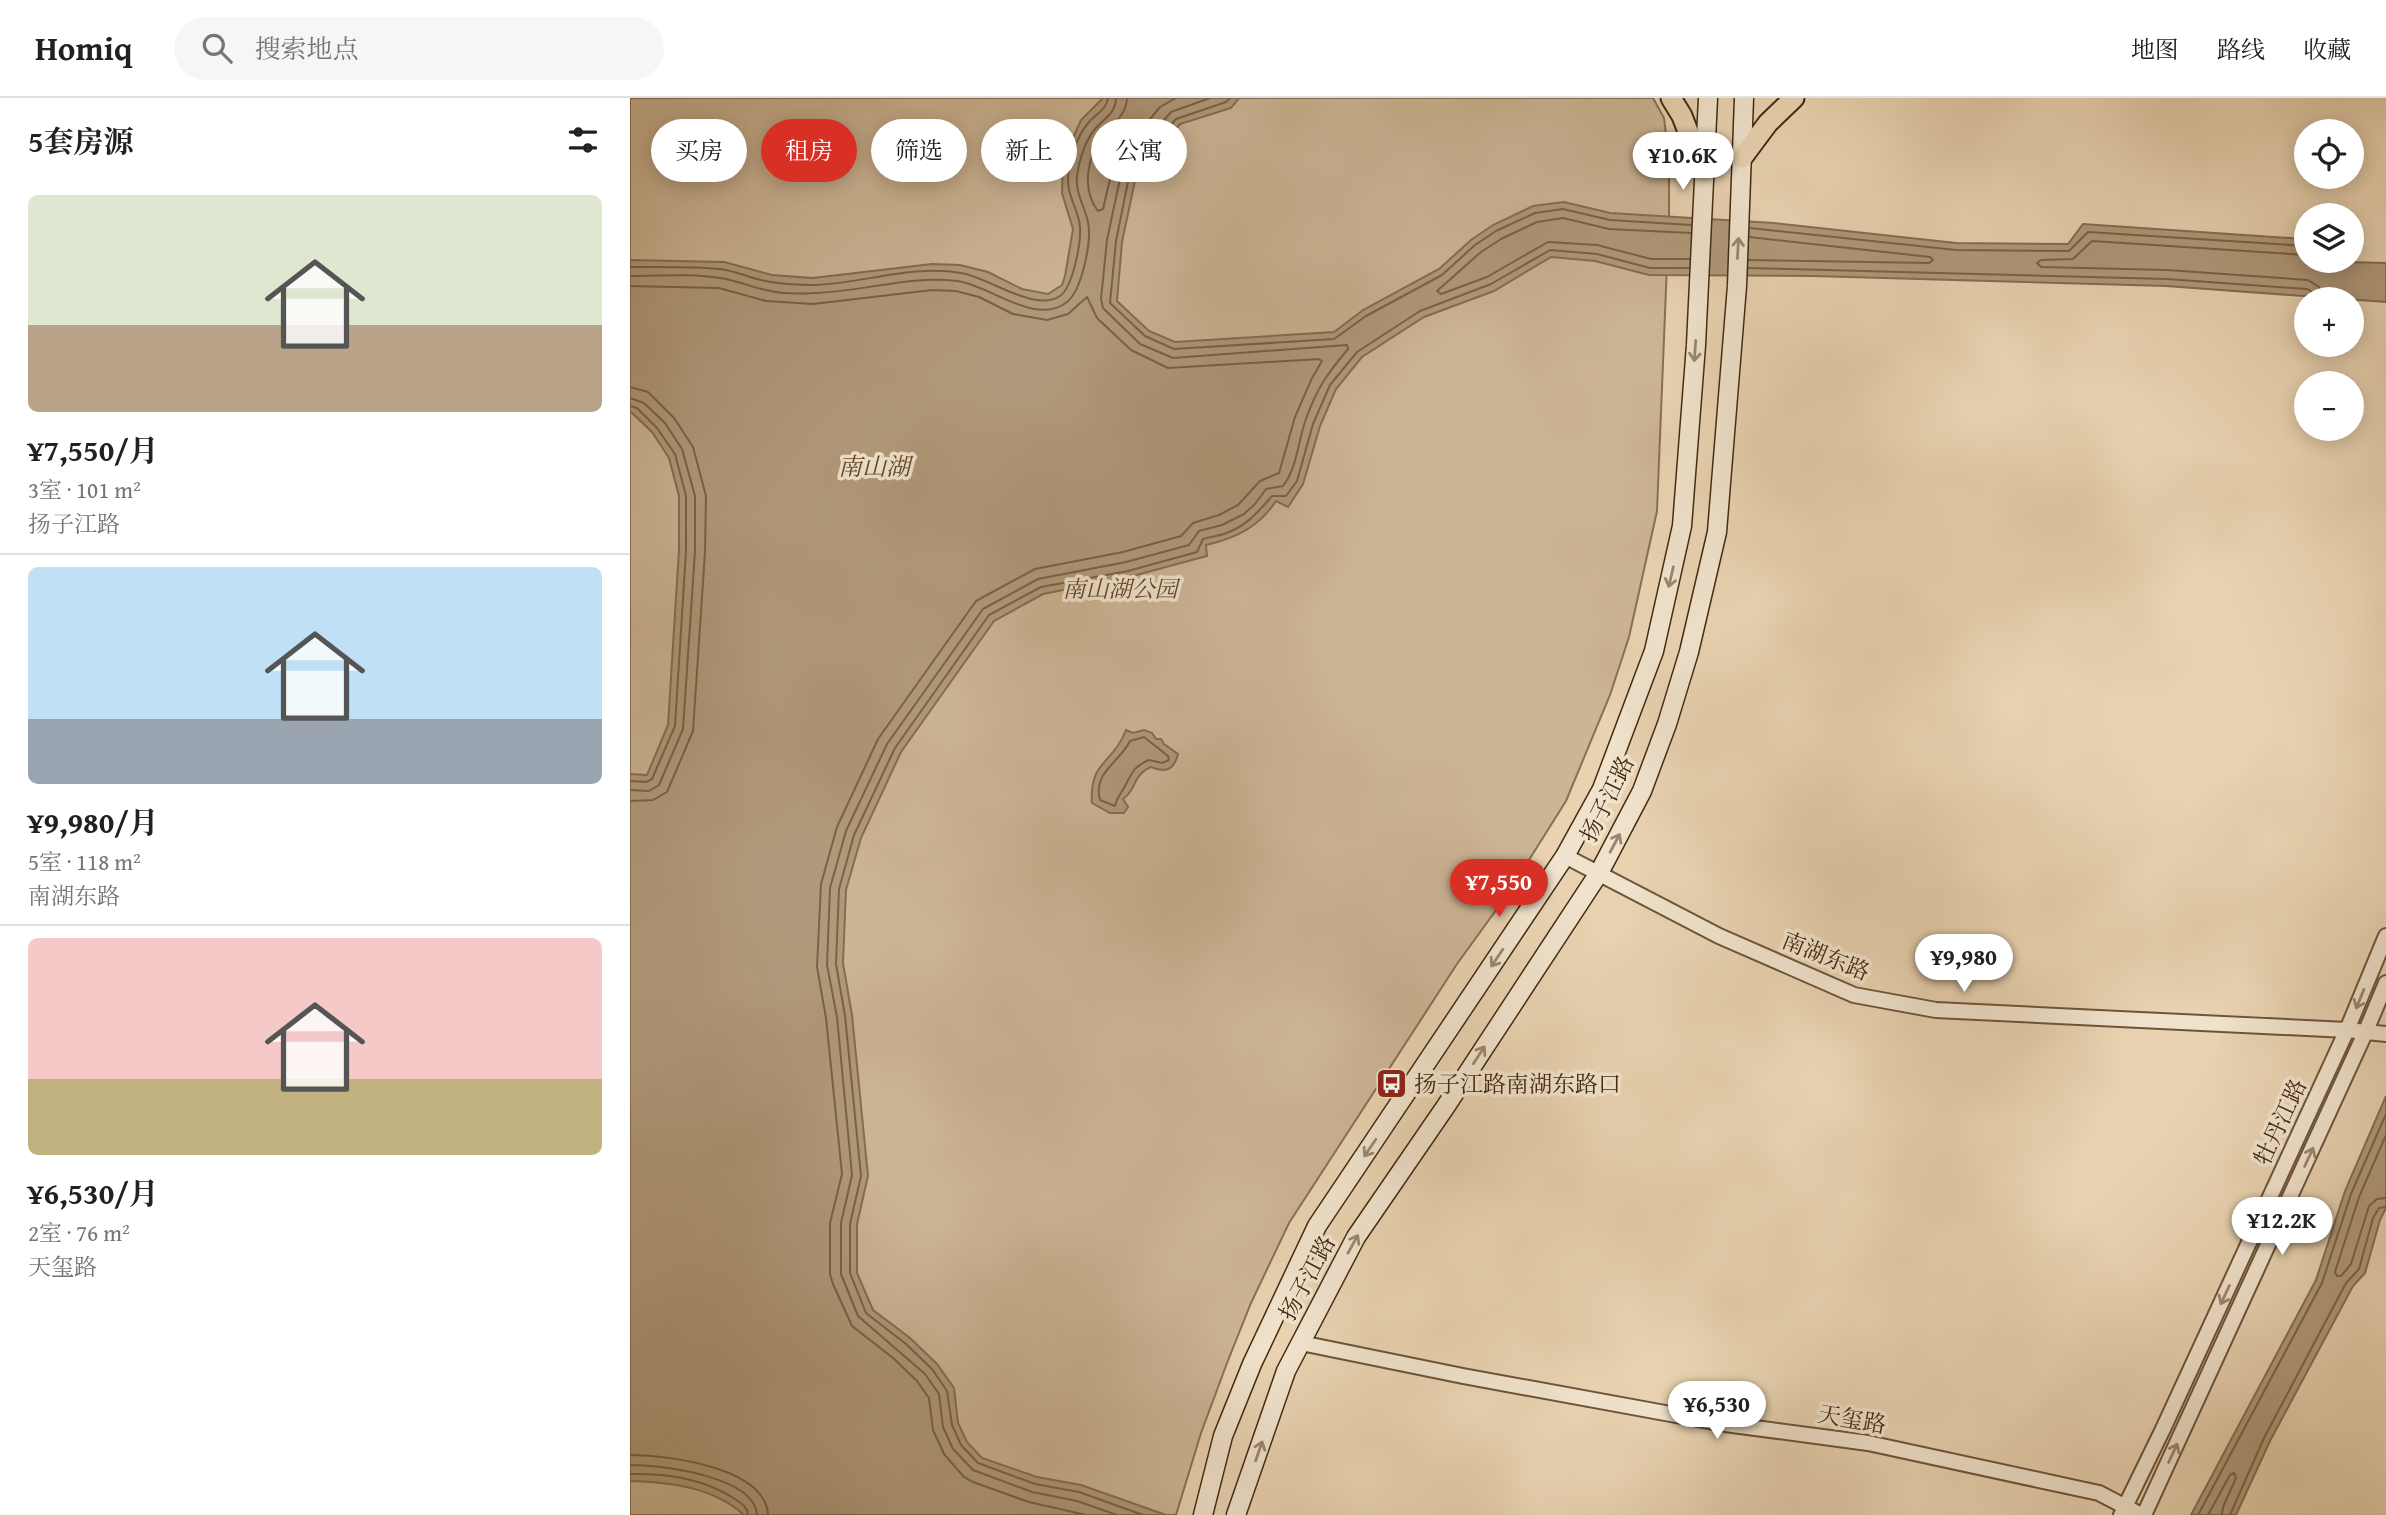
<!DOCTYPE html>
<html lang="zh">
<head>
<meta charset="utf-8">
<style>
  body { margin:0; font-family:"Gentium Book Plus","Noto Serif SC",serif; background:#f6f6f6; color:#202124; height:100vh; display:flex; flex-direction:column; font-size:26px; white-space:nowrap }
  * { box-sizing:border-box; margin:0 }
  p { font-size:23px; color:#757577 }
  .icon { flex:none; width:38px; height:38px; fill:none; stroke:currentColor; stroke-width:2; stroke-linecap:round; stroke-linejoin:round }
  .map { position:relative; flex:1; overflow:hidden }
  .sheet { display:flex; flex-direction:column; background:#fff; width:630px }
  .sheet>* { flex:none }
  .hud { position:absolute; left:21px; top:21px; width:665px; height:63px; display:flex; gap:14px }
  .fabs { position:absolute; left:1664px; top:21px; display:grid; gap:14px }
  .fabs a { display:grid; place-items:center; width:70px; height:70px; border-radius:50%; background:#fff; box-shadow:0 4px 18px #0003; font-size:35px }
  .price { position:absolute; translate:-50% -60px; padding:0 16px; border-radius:24px; background:#fff; color:#222; font-size:23px; line-height:46px; filter:drop-shadow(0 2px 4px #0008) }
  .price::after { content:''; position:absolute; left:50%; top:42px; width:21px; height:16px; margin-left:-10px; background:inherit; clip-path:polygon(0 0,100% 0,50% 100%) }
  .price.selected { background:#d93025; color:#fff }
  ul { padding:0; list-style:none }
  li { display:grid; align-content:center; gap:14px; height:371px; padding:0 28px }
  li+li { border-top:2px solid #e0e0e0 }
  li span { display:grid; place-items:center; height:217px; border-radius:10px; color:#555 }
  li>.icon { margin-inline-start:auto }
  span .icon { width:126px; height:126px; fill:#fffc; stroke-width:1 }
  li b { font-size:30px }
  h2 { display:flex; justify-content:space-between; align-items:center; height:84px; padding:0 28px; font-size:30px }
  .tag { padding:0 24px; border-radius:32px; background:#fff; box-shadow:0 4px 18px #0003; font-size:24px; line-height:63px }
  .tag.selected { background:#d93025; color:#fff }
  header { display:flex; align-items:center; gap:42px; box-sizing:border-box; height:98px; padding:0 35px; background:#fff; border-bottom:2px solid #e0e0e0 }
  header strong { font-size:33px }
  nav { display:flex; gap:38px; margin-inline-start:auto; font-size:24px }
  .search { width:490px; height:63px; background:#f6f6f6; display:flex; align-items:center; gap:18px; box-sizing:border-box; padding:0 24px; border-radius:38px; color:#757577; font-size:26px }
  main { display:flex; flex:1; min-height:0 }
  .map>svg:first-child { display:block }
  .green { fill:#ccb595; stroke:#887052; stroke-width:2 }
  .water { fill:#b0997a; stroke:#856d50; stroke-width:2 }
  .lines { fill:none; stroke-linecap:round; stroke-linejoin:round }
  .shore { stroke:#7a6245; stroke-width:2 }
  .tertiary-casing { stroke:#6d5438; stroke-width:18 }
  .secondary-casing { stroke:#442a10; stroke-width:21 }
  .primary-casing { stroke:#442a10; stroke-width:23 }
  .tertiary { stroke:#f0e2cc; stroke-width:14 }
  .secondary { stroke:#f0e2cc; stroke-width:18 }
  .primary { stroke:#e8d2b0; stroke-width:19 }
  .oneway { stroke:#9a866e }
  .labels { text-anchor:middle; stroke-width:7; stroke-linejoin:round; paint-order:stroke }
  .park-label { font-size:23px; font-style:italic; fill:#5f462b; stroke:#f0e2cc }
  .street-label { font-size:23px; fill:#442a10; stroke:#f0e2cc }
  .poi-label { font-size:23px; fill:#442a10; stroke:#f0e2cc; text-anchor:start }
  .water-label { font-size:24px; font-style:italic; fill:#5f462a; stroke:#f0e2cc }
</style>
</head>
<body>
<header>
<strong>Homiq</strong>
<div class="search"><svg class="icon" aria-label="search" viewBox="0 0 24 24"><circle cx="10" cy="10" r="6"/><path d="M15 15l6 6"/></svg>搜索地点</div>
<nav><a>地图</a><a>路线</a><a>收藏</a></nav>
</header>
<main>
<section class="sheet">
<h2>5套房源<svg class="icon" aria-label="filters" viewBox="0 0 24 24"><path d="M4 7h16M4 17h16"/><circle cx="9" cy="7" r="2"/><circle cx="15" cy="17" r="2"/></svg></h2>
<ul>
<li><span style="background:linear-gradient(#dfe7d0 60%,#b9a48a 0)"><svg class="icon" aria-label="home" viewBox="0 0 24 24"><path d="M3 11l9-7 9 7M6 9v11h12V9"/></svg></span><div><b>¥7,550/月</b><p>3室 · 101 m²</p><p>扬子江路</p></div></li>
<li><span style="background:linear-gradient(#bfe0f5 70%,#9aa5b1 0)"><svg class="icon" aria-label="home" viewBox="0 0 24 24"><path d="M3 11l9-7 9 7M6 9v11h12V9"/></svg></span><div><b>¥9,980/月</b><p>5室 · 118 m²</p><p>南湖东路</p></div></li>
<li><span style="background:linear-gradient(#f6c9c9 65%,#c2b280 0)"><svg class="icon" aria-label="home" viewBox="0 0 24 24"><path d="M3 11l9-7 9 7M6 9v11h12V9"/></svg></span><div><b>¥6,530/月</b><p>2室 · 76 m²</p><p>天玺路</p></div></li>
</ul>
</section>
<div class="map">
<svg width="1756" height="1417" viewBox="0 0 1756 1417">
  <rect width="100%" height="100%" fill="#e8d2b0"/>
  <filter id="stains"><feTurbulence type="fractalNoise" baseFrequency=".00286" numOctaves="4"/><feColorMatrix values="0 0 0 0 .2 0 0 0 0 .09 0 0 0 0 .02 0 0 0 .5 -.17"/></filter>
  <radialGradient id="worn" r=".72"><stop offset=".6" stop-color="#630" stop-opacity="0"/><stop offset="1" stop-color="#630" stop-opacity=".3"/></radialGradient>
  <path class="green" d="M0 0H1023L1034 20 1039 60V117L1027 413 999 539 980 597 936 703 877 797 827 866 659 1125 621 1205 597 1265 571 1335 546 1417H0Z"/>
  <g class="water">
    <path d="M473 0H609L601 10 550 26 506 78 492 144 487 203 519 233 545 244 704 234 733 212 809 171 841 142 863 127 903 108 934 104 980 115 1144 125 1326 145 1438 146 1453 126 1674 141 1676 143V163L1756 165V204L1536 188 1182 178 1019 177 965 163 921 159 864 193 794 219 732 259 706 291 690 328 673 386 658 409 646 403C629 429 606 440 576 447L577 458 499 479 413 496 364 523 271 654 231 740 216 792 213 865 222 917 238 1078 227 1126V1175L243 1212 280 1240 307 1266 324 1290 328 1325 337 1344 352 1360 407 1379 451 1387 536 1417H114C83 1389 40 1384 0 1383V676L17 677 38 627 49 452V398L39 360 22 334 0 313V162L94 164 142 177 183 180 302 166 330 167 358 174 392 191 418 196 432 187 435 178 443 131 432 95 433 62 451 22Z"/>
    <path d="M496 632 503 635 514 632 522 635 526 641H531L534 646 548 656C544 672 536 675 521 669 502 677 507 692 493 701L498 709 494 715H480L462 705C459 663 483 666 496 632Z"/>
    <path d="M1756 998V1110L1750 1122 1735 1175 1723 1188 1640 1343 1606 1417H1561L1686 1182 1715 1093Z"/>
  </g>
  <g class="lines">
    <g class="shore">
      <path d="M497 0C496 18 484 24 474 36 457 58 451 91 468 113L473 111 484 64 530 9 546 0"/>
      <path d="M600 0 596 4 546 21 500 74 486 143 480 205 515 238 544 251 704 241 736 218 812 177 845 147 866 133 905 115 933 111 980 122 1061 127"/>
      <path d="M1120 130 1326 152 1439 153 1458 134 1676 148"/>
      <path d="M1676 157 1462 143 1443 161 1411 162 1407 165 1411 169 1537 172 1678 182 1689 189 1693 201"/>
      <path d="M1060 161H1021L967 147 918 144 857 179 811 196 807 193 851 154 871 141 907 124 933 120 979 131 1061 135"/>
      <path d="M1118 162 1299 165 1303 162 1300 159 1119 139"/>
      <path d="M0 169C30 169 60 168 90 171 107 173 124 182 141 184 154 186 170 187 183 187 232 186 282 166 331 175 358 179 405 215 430 198 443 189 451 145 450 129 449 113 438 100 438 83 438 64 446 39 459 24 466 16 477 11 478 0"/>
      <path d="M1118 170 1537 181 1677 191 1682 194 1684 201"/>
      <path d="M0 178C30 178 61 175 90 180 106 182 121 189 136 192 151 196 169 196 184 195 232 194 279 177 327 183 360 187 406 229 437 204 452 192 462 143 458 124 455 109 445 95 447 78 449 62 455 42 466 30 475 20 486 14 486 0"/>
      <path d="M0 188 89 190 136 203 183 206 302 192 326 193 349 199 383 216 417 222 438 216 457 199 467 220 501 252 538 270 689 261 692 263 682 280 665 319 649 375 630 383 608 407 589 417 563 425 551 438 493 454 405 471 346 503 248 641 207 729 191 786 187 869 196 920 212 1076 200 1125V1176L203 1186 222 1228 263 1260 287 1283 299 1300 303 1332 314 1356 334 1379 343 1384 399 1404 456 1417"/>
      <path d="M0 289 18 294 44 320 63 349 76 398 75 454 63 633 37 694 23 702 0 703"/>
      <path d="M0 300 14 305 35 325 52 351 65 398V453L53 631 29 687 19 693 0 692"/>
      <path d="M0 308 7 310 27 330 45 356 56 398V453L45 628 22 681 16 684 0 683"/>
      <path d="M514 639 538 658 539 662 532 665 519 662C504 668 502 675 495 688 491 697 488 696 485 708L470 702C462 675 490 664 500 643Z"/>
      <path d="M1756 1037 1729 1099 1705 1174 1707 1178H1711L1721 1166 1739 1108 1747 1101 1756 1100"/>
      <path d="M0 1357C36 1357 136 1369 138 1417"/>
      <path d="M0 1367C30 1367 125 1378 127 1417"/>
      <path d="M0 1376C36 1375 75 1381 105 1401 112 1406 117 1408 118 1417"/>
      <path d="M487 1417 447 1403 402 1394 343 1372 323 1351 313 1329 309 1296 295 1276 228 1218 211 1176V1125L222 1077 207 919 197 867 200 790 216 733 257 646 353 511 408 481 496 464 559 447 569 433 592 427 614 416 625 406 636 391 653 388C667 370 668 343 676 321 687 290 697 276 718 251L717 247 543 260 510 246 473 210 471 201 477 142 492 71 541 14 580 0"/>
      <path d="M513 1417 449 1394 405 1386 348 1365 331 1347 322 1327 317 1293 302 1271 276 1246 236 1215 220 1175V1126L231 1078 215 918 206 866 209 791 224 737 265 650 359 517 411 489 498 473 567 454 573 441C580 439 587 438 594 436 617 428 627 415 642 398H656L667 383 683 326 700 287 727 254 790 213 861 186 920 152 967 156 1020 170H1059"/>
      <path d="M1568 1417 1692 1185 1721 1096 1756 1016"/>
      <path d="M1578 1417 1600 1377 1604 1375 1606 1380 1593 1409 1592 1417"/>
      <path d="M1600 1417 1634 1340 1716 1185 1729 1171 1743 1120 1749 1110 1756 1109"/>
    </g>
    <defs>
      <g id="tertiary">
        <path d="M935 758 1089 838 1224 897 1306 912 1717 932 1756 936"/>
        <path d="M671 1245 833 1278 1095 1326 1238 1345 1469 1395 1511 1417"/>
        <path d="M1491 1417 1533 1331 1717 932 1756 838"/>
        <path d="M1514 1417 1736 933 1756 885"/>
      </g>
      <g id="secondary">
        <path d="M573 1417 593 1338 622 1266 687 1128 935 758 972 691 1024 553 1052 428 1066 247 1078 0"/>
        <path d="M606 1417 656 1273 726 1139 816 1008 969 775 1012 693 1037 626 1059 554 1087 434 1107 188 1114 0"/>
      </g>
      <g id="primary">
        <path d="M1041 0 1052 18 1074 75"/>
        <path d="M1112 60 1138 25 1164 0"/>
      </g>
    </defs>
    <use href="#tertiary" class="tertiary-casing"/>
    <use href="#secondary" class="secondary-casing"/>
    <use href="#primary" class="primary-casing"/>
    <use href="#tertiary" class="tertiary"/>
    <use href="#secondary" class="secondary"/>
    <use href="#primary" class="primary"/>
  </g>
  <defs><path id="oneway-shaft" d="M-6 0H5M1.5-3L5.5 0L1.5 3" fill="none" stroke-width="1.6" stroke-linecap="round" stroke-linejoin="round" transform="scale(1.75)"/></defs>
  <g class="oneway">
    <use href="#oneway-shaft" transform="translate(1108 150) rotate(-87)"/>
    <use href="#oneway-shaft" transform="translate(1065 253) rotate(94)"/>
    <use href="#oneway-shaft" transform="translate(1041 479) rotate(103)"/>
    <use href="#oneway-shaft" transform="translate(985 745) rotate(-62)"/>
    <use href="#oneway-shaft" transform="translate(867 860) rotate(124)"/>
    <use href="#oneway-shaft" transform="translate(1730 901) rotate(112)"/>
    <use href="#oneway-shaft" transform="translate(849 957) rotate(-57)"/>
    <use href="#oneway-shaft" transform="translate(740 1050) rotate(124)"/>
    <use href="#oneway-shaft" transform="translate(1679 1059) rotate(-65)"/>
    <use href="#oneway-shaft" transform="translate(723 1146) rotate(-61)"/>
    <use href="#oneway-shaft" transform="translate(1595 1197) rotate(115)"/>
    <use href="#oneway-shaft" transform="translate(629 1353) rotate(-71)"/>
    <use href="#oneway-shaft" transform="translate(1543 1355) rotate(-65)"/>
  </g>
  <defs>
    <symbol id="bus-square" viewBox="-11 -11 22 22"><rect x="-9" y="-9" width="18" height="18" rx="4" fill="#8f2418" stroke="#f0e2cc"/><path d="M-5-6H5V4H4V6H2V4H-2V6H-4V4H-5ZM-3.5-4V0h7V-4ZM-3.5 1.2v1.5H-2V1.2ZM2 1.2v1.5H3.5V1.2Z" fill="#fff"/></symbol>
  </defs>
  <g fill-rule="evenodd">
    <use href="#bus-square" x="744" y="968" width="35" height="35"/>
  </g>
  <g class="labels">
    <g class="park-label">
      <text x="490" y="499">南山湖公园</text>
    </g>
    <g class="street-label">
      <text transform="translate(977 701) rotate(-64)" y="8">扬子江路</text>
      <text transform="translate(1196 858) rotate(22)" y="8">南湖东路</text>
      <text transform="translate(1650 1024) rotate(-65)" y="8">牡丹江路</text>
      <text transform="translate(677 1180) rotate(-62)" y="8">扬子江路</text>
      <text transform="translate(1222 1321) rotate(10)" y="8">天玺路</text>
    </g>
    <g class="poi-label">
      <text x="784" y="994">扬子江路南湖东路口</text>
    </g>
    <g class="water-label">
      <text x="244" y="377">南山湖</text>
    </g>
  </g>
  <rect width="100%" height="100%" filter="url(#stains)"/>
  <rect width="100%" height="100%" fill="url(#worn)"/>
</svg>
<div class="fabs">
<a><svg class="icon" aria-label="locate" viewBox="0 0 24 24"><circle cx="12" cy="12" r="6"/><path d="M12 2v4M12 18v4M2 12h4M18 12h4"/></svg></a>
<a><svg class="icon" aria-label="layers" viewBox="0 0 24 24"><path d="M12 4l9 5-9 5-9-5zM3 14l9 5 9-5"/></svg></a>
<a>+</a>
<a>−</a>
</div>
<b class="price" style="left:1053px;top:94px">¥10.6K</b>
<b class="price selected" style="left:869px;top:821px">¥7,550</b>
<b class="price" style="left:1334px;top:896px">¥9,980</b>
<b class="price" style="left:1652px;top:1159px">¥12.2K</b>
<b class="price" style="left:1087px;top:1343px">¥6,530</b>
<div class="hud">
<a class="tag">买房</a>
<a class="tag selected">租房</a>
<a class="tag">筛选</a>
<a class="tag">新上</a>
<a class="tag">公寓</a>
</div>
</div>
</main>
</body>
</html>
